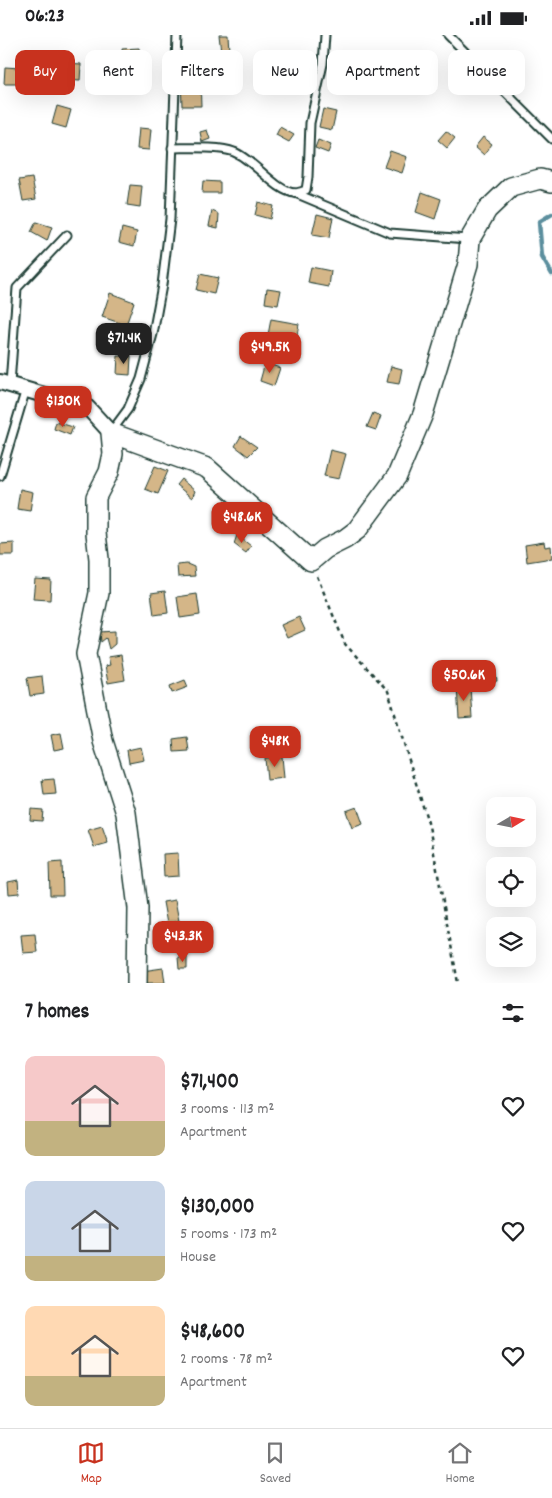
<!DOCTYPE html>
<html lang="en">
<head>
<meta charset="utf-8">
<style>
  body { margin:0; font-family:Dekko,sans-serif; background:#f2f2f2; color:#202124; height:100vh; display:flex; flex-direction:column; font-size:19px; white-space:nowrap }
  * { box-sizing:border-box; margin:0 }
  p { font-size:16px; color:#757577 }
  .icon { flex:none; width:28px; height:28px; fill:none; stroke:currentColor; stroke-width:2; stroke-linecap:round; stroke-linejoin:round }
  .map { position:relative; height:948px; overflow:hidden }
  .details { display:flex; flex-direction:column; background:#fff; flex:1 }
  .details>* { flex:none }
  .guide { position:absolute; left:15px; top:15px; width:522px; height:45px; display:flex; gap:10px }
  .needle { width:32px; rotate:80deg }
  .buttons { position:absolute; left:486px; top:762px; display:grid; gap:10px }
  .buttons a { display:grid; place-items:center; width:50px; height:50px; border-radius:10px; background:#fff; box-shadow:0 5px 20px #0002; font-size:25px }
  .price { position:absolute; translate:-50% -42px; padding:0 11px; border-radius:10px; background:#c8321e; color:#fff; font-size:16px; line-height:32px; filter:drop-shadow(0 1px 2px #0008) }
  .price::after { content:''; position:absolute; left:50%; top:30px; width:15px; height:11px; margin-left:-8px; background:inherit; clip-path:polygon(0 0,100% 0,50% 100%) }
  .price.active { background:#222; color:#fff }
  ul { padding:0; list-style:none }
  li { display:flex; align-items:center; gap:15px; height:125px; padding:0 25px }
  li span { display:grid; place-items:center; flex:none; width:140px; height:100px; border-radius:10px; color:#555 }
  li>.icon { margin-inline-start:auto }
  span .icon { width:60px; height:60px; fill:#fffc; stroke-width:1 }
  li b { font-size:21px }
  h2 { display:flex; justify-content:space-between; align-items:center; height:60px; padding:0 25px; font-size:21px }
  .pill { padding:0 18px; border-radius:10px; background:#fff; box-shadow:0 5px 20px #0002; font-size:18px; line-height:45px }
  .pill.active { background:#c8321e; color:#fff }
  .status { display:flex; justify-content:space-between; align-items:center; height:35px; padding:0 25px; background:#fff; direction:ltr }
  .status svg { height:14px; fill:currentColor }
  .dock { display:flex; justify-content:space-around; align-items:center; height:70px; border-top:1px solid #e0e0e0; background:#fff; font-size:14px; color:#757577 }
  .dock a { display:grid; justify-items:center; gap:2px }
  .dock .active { color:#c8321e }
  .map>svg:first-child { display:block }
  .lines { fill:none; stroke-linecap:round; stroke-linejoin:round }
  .stream { stroke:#5b8f9e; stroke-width:4.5 }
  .building { fill:#d4b688; stroke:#1f3d34 }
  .lane-casing { stroke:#1f3d34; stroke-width:11 }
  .street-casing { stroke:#1f3d34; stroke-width:18 }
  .secondary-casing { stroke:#1f3d34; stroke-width:22 }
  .path { stroke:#1f3d34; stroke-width:2.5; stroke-dasharray:4 4; stroke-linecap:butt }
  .lane { stroke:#fff; stroke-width:7 }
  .street { stroke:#fff; stroke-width:14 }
  .secondary { stroke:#fff; stroke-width:19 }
</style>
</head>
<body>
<div class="status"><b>06:23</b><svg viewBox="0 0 49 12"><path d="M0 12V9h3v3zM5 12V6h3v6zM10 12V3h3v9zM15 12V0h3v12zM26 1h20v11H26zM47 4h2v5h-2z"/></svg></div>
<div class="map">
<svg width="552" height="948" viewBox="0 0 552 948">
  <rect width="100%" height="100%" fill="#fff"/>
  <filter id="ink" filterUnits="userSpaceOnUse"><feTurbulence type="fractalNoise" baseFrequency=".02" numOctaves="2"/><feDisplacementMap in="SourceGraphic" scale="10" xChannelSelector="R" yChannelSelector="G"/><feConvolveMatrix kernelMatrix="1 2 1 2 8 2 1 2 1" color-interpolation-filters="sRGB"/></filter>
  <g filter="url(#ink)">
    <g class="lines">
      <path class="stream" d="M552 179 539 187 542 222 552 239"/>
    </g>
    <g class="building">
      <path d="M219 0H228L229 16 221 17Z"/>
      <path d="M139 13 141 34 124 35 122 14Z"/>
      <path d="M290 22 302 27 297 39 285 34Z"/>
      <path d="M67 28 81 29 80 46 66 45Z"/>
      <path d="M5 32 20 33 19 49H4Z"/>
      <path d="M181 43H200L201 71H182Z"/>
      <path d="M57 71 71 75 66 93 52 89Z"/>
      <path d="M323 74 336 77 332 95 319 92Z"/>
      <path d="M280 92 294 100 289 107 276 100Z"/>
      <path d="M139 93 151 94 149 115 137 114Z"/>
      <path d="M207 95 210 104 202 107 200 97Z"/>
      <path d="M446 96 455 103 447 113 438 105Z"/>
      <path d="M483 102 492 109 484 120 475 112Z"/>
      <path d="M318 105 331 110 328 118 315 113Z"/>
      <path d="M390 116 407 122 402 138 384 132Z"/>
      <path d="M32 143 36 164 23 166 19 145Z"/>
      <path d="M203 146 220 147V158H202Z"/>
      <path d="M130 150 142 151 140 172 127 170Z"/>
      <path d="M422 157 441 164 435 184 416 177Z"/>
      <path d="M258 167 273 171 270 184 255 180Z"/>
      <path d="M212 176 219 179 218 193 209 191Z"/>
      <path d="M317 179 333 183 329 203 312 200Z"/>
      <path d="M36 187 52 192 47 206 31 197Z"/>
      <path d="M122 193 137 197 134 211 119 207Z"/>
      <path d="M311 232 331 236 329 252 308 248Z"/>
      <path d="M200 239 218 243 214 259 196 255Z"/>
      <path d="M267 253 281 255 278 270 265 268Z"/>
      <path d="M110 258 134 267 126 290 102 282Z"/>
      <path d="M271 284 299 289 296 306 268 300Z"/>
      <path d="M282 308 296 313 292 323 278 318Z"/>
      <path d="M118 321H131L130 340 117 339Z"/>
      <path d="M265 328 280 333 274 351 260 346Z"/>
      <path d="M391 331 402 334 399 349 387 347Z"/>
      <path d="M373 378 381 381 376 395 367 392Z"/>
      <path d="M56 387 73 392 70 400 54 394Z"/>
      <path d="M241 401 257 412 248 421 235 411Z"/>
      <path d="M330 415 346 419 339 444 324 441Z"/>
      <path d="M155 431 168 436 158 459 145 454Z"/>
      <path d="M181 444 195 456 192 463 176 450Z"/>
      <path d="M20 454 33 457 30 476 17 474Z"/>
      <path d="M237 500 251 511 246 518 234 509Z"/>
      <path d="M544 507 545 512 551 511 552 523 527 527 525 510Z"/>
      <path d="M14 508V520H0V509Z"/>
      <path d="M187 529 194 532 195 541 178 542 177 530Z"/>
      <path d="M35 544 51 545 50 565 33 564Z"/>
      <path d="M165 556 168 578 154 580 151 558Z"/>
      <path d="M197 559 200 580 180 583 177 562Z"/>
      <path d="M299 582 305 595 287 603 281 590Z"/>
      <path d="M115 596V609L109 614 106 603 101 607 100 597Z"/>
      <path d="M121 620 125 645 108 648 105 631 110 630 108 622Z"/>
      <path d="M494 629 497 646 480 649 477 633Z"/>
      <path d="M42 641 44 659 30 661 27 643Z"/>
      <path d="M185 645 188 652 172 658 170 651Z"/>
      <path d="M457 651H470L472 683 459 684Z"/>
      <path d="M61 698 64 713 54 715 51 700Z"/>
      <path d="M187 702 189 716 174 717 173 704Z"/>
      <path d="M141 712 144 725 129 728 127 715Z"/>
      <path d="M282 721 284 743 267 745 265 723Z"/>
      <path d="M54 744 56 759 44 760 42 745Z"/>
      <path d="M357 772 363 789 352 793 346 776Z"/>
      <path d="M31 774 43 775 42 786 30 785Z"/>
      <path d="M102 791 108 808 94 812 88 795Z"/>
      <path d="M178 818 179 841 164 842 163 819Z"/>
      <path d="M62 827 63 860H50L49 828Z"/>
      <path d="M18 845 19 858 9 859 8 847Z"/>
      <path d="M175 865 179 886 167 889 163 867Z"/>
      <path d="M35 899 37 917 23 918 21 900Z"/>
      <path d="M178 922H187V934H179Z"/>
      <path d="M163 933 165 948H144L142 936Z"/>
    </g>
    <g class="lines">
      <defs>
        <g id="lane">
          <path d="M448 0 552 104"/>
          <path d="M172 113C188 113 220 111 234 117 253 124 276 157 295 158 298 158 303 156 306 155L308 142 310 88 323 29 325 0"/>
          <path d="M295 158 390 198 468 204"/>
          <path d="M10 349 17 253 67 200"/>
          <path d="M111 397 128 374 141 344 153 299 162 250 170 184 177 0"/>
          <path d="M0 441 26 354"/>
        </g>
        <path id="street" d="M0 347 88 373 111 398"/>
        <path id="secondary" d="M137 948 138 873 126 778 103 706 86 619 99 558V524L96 498V462L109 437 113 419 111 398 207 433 311 526 325 514 345 504 357 495 397 441 423 379 468 229 470 204 487 175 511 152 540 144 552 147"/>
      </defs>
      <use href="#lane" class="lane-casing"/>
      <use href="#street" class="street-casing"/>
      <use href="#secondary" class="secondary-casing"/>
      <path class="path" d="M317 541 345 609 388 656 429 791 458 948"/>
      <use href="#lane" class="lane"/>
      <use href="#street" class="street"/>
      <use href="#secondary" class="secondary"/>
    </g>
  </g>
</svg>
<div class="buttons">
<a><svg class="needle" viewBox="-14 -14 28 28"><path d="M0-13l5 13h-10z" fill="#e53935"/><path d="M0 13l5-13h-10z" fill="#757577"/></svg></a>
<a><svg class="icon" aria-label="locate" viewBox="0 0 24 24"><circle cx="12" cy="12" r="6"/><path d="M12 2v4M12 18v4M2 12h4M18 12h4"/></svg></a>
<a><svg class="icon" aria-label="layers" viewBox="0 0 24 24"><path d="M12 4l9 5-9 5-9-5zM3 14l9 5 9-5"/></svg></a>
</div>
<b class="price active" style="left:124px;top:330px">$71.4K</b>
<b class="price" style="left:270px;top:339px">$49.5K</b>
<b class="price" style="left:63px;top:393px">$130K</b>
<b class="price" style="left:242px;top:509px">$48.6K</b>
<b class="price" style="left:464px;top:667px">$50.6K</b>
<b class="price" style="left:275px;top:733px">$48K</b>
<b class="price" style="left:183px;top:928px">$43.3K</b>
<div class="guide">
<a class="pill active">Buy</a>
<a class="pill">Rent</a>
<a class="pill">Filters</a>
<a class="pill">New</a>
<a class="pill">Apartment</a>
<a class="pill">House</a>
</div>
</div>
<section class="details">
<h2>7 homes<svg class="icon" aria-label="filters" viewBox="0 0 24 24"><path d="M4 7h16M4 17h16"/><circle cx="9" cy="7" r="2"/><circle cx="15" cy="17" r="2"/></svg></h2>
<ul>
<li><span style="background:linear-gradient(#f6c9c9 65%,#c2b280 0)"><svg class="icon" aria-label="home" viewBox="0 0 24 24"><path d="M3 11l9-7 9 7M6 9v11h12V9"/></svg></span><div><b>$71,400</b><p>3 rooms · 113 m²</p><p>Apartment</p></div><svg class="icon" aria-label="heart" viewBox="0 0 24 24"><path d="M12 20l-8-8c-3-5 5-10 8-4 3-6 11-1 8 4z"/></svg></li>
<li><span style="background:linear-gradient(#c9d6e8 75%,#c2b280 0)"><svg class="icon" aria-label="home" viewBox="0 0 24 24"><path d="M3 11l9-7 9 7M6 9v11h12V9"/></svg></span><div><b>$130,000</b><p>5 rooms · 173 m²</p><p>House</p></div><svg class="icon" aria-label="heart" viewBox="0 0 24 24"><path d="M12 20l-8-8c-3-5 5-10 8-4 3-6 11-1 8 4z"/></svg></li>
<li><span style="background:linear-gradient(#ffd9b3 70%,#c2b280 0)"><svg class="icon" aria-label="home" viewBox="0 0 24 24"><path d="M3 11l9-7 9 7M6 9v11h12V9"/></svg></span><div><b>$48,600</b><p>2 rooms · 78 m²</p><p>Apartment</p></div><svg class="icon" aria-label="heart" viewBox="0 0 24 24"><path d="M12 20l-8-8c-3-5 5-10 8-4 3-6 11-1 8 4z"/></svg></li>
</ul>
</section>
<nav class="dock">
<a class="active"><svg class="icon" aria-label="map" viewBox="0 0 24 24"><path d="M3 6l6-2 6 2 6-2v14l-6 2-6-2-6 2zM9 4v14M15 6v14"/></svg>Map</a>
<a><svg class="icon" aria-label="saved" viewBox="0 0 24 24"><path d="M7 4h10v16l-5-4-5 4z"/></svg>Saved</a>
<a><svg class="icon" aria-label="home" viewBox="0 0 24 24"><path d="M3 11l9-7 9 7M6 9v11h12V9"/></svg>Home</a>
</nav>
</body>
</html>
